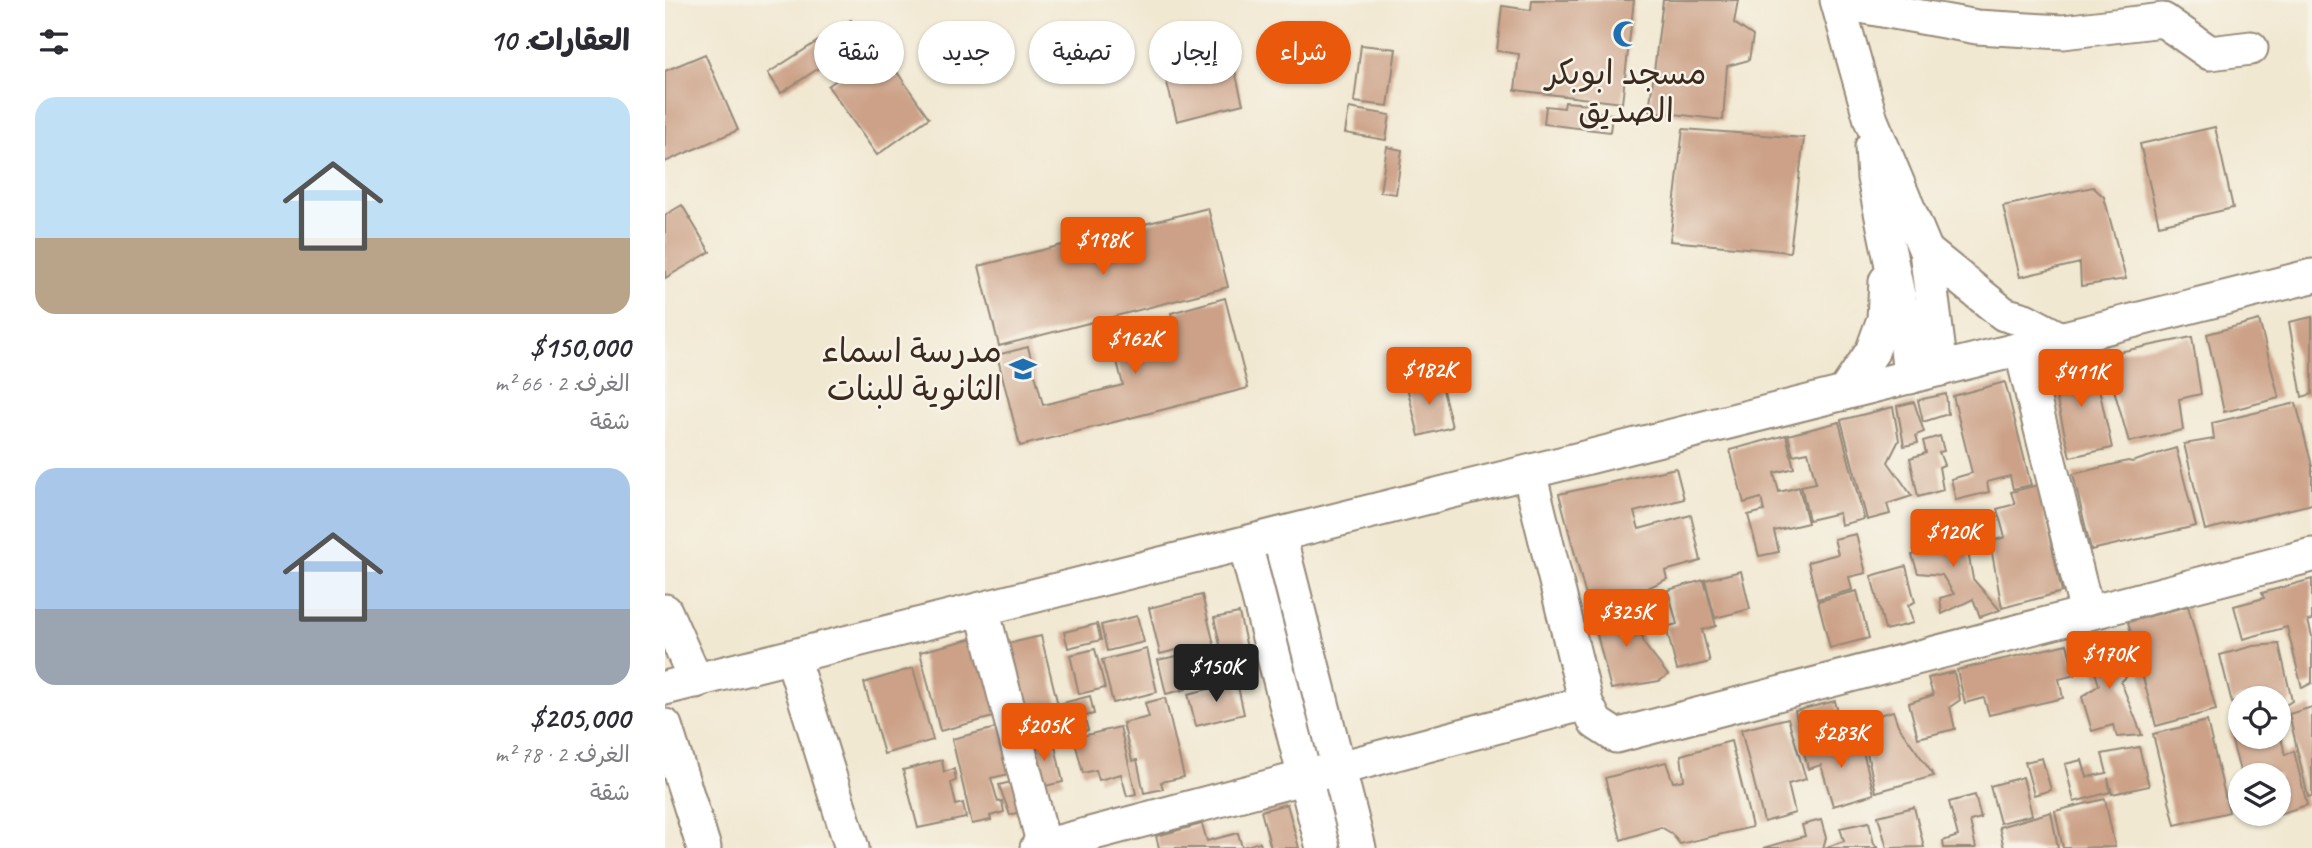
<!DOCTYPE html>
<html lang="ar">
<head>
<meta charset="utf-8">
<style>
  body { margin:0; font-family:Caveat,"Playpen Sans Arabic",sans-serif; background:#f2f2f3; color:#2b2b33; direction:rtl; height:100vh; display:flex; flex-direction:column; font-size:26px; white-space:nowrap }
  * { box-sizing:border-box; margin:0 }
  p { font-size:23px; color:#7c7c81 }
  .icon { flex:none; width:38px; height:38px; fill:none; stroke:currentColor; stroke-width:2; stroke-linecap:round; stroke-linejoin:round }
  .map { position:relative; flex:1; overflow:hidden; direction:ltr }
  .drawer { display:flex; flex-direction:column; background:#fff; width:665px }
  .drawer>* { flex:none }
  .guide { position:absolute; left:21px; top:21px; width:665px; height:63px; direction:rtl; display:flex; gap:14px }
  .fabs { position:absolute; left:1563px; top:686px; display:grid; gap:14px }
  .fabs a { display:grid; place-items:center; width:63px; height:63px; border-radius:50%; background:#fff; box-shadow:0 2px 5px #0004; font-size:35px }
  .price { position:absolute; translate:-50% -60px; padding:0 16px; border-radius:7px; background:#ea580c; color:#fff; font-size:23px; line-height:46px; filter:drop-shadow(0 2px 4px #0008) }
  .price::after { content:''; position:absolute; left:50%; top:42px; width:21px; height:16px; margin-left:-10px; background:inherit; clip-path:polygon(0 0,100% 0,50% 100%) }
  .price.active { background:#222; color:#fff }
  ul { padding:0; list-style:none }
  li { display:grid; align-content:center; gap:14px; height:371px; padding:0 35px }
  li span { display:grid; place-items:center; height:217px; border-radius:21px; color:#555 }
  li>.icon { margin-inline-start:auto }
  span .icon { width:126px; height:126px; fill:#fffc; stroke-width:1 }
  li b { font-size:30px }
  h2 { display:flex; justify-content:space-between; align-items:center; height:84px; padding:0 35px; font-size:30px }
  .tag { padding:0 24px; border-radius:32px; background:#fff; box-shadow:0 2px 5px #0004; font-size:24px; line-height:63px }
  .tag.active { background:#ea580c; color:#fff }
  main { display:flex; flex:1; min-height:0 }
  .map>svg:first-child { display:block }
  .building { fill:#cca187 }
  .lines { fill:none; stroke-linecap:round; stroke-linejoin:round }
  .minor-casing { stroke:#968978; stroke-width:37 }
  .minor { stroke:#fff; stroke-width:33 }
  .labels { text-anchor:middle; stroke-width:5; stroke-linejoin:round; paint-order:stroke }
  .poi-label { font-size:33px; fill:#3b2a1e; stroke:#f7f3e8 }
</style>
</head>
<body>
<main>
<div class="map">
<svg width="1647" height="848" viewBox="0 0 1647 848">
  <rect width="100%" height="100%" fill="#f7f3e8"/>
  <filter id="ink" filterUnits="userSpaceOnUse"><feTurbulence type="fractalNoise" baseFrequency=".0143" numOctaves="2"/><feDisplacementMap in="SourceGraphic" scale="14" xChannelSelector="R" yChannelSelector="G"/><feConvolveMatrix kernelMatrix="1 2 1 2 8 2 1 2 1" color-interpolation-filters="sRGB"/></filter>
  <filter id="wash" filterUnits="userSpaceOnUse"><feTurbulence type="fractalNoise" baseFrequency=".00686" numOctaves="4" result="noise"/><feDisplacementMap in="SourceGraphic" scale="28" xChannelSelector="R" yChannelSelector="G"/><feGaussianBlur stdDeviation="1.57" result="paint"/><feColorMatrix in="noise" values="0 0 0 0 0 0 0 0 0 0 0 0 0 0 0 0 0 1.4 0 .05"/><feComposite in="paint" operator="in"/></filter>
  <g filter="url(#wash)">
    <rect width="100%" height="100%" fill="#f1e8d1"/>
    <g id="blocks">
      <g class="building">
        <path d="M867 0H969L957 103 850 90 854 54 832 51 837 6 866 10Z"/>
        <path d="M998 0H1073L1069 23 1088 36 1084 60 1062 66 1058 120 984 111Z"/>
        <path d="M186 20 198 39 116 93 103 73Z"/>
        <path d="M696 45 731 49 723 106 689 102Z"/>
        <path d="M564 47 578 104 512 121 497 64Z"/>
        <path d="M216 49 264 118 212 155 163 86Z"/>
        <path d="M40 54 73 130 0 162V71Z"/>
        <path d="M900 102 923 104 922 111 947 114 945 132 879 124 881 106 899 108Z"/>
        <path d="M684 108 725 115 721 140 680 133Z"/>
        <path d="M1550 127 1568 208 1494 225 1475 144Z"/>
        <path d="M1018 129 1139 138 1125 252 1005 241Z"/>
        <path d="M722 147 737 150 731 194 715 192Z"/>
        <path d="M1428 187 1439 197 1461 279 1416 286 1415 263 1355 277 1338 206Z"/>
        <path d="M17 205 45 252 0 278V215Z"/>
        <path d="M543 208 563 287 334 346 314 266Z"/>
        <path d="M560 298 583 388 355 446 332 355 363 347 378 405 458 385 447 341 510 325 506 313Z"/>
        <path d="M1647 317V394L1637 397 1624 322Z"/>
        <path d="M1594 320 1614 398 1559 412 1542 334Z"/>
        <path d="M1527 337 1536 394 1514 399 1518 430 1464 442 1439 355Z"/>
        <path d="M1428 361 1447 448 1405 457 1385 370Z"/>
        <path d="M775 378 787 427 754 436 742 387Z"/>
        <path d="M1340 382 1366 485 1348 489 1345 476 1322 482 1324 492 1291 500 1286 479 1307 473 1288 396Z"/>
        <path d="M1281 394 1283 414 1258 422 1253 400Z"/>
        <path d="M1249 402 1259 432 1251 435 1253 443 1239 446 1232 406Z"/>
        <path d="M1631 403 1647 466V504L1540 530 1519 444 1549 439 1547 423Z"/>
        <path d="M1228 407 1234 440 1223 462 1247 496 1222 504 1225 514 1202 520 1176 420Z"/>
        <path d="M1174 422 1199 519 1176 525 1174 513 1144 520 1136 486 1151 483 1143 452 1128 455 1123 435Z"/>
        <path d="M1121 435 1129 468 1109 473 1114 492 1134 487 1143 523 1109 531 1114 552 1094 556 1083 515 1099 511 1096 498 1079 503 1065 450Z"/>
        <path d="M1275 436 1279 451 1274 452 1279 465 1274 467 1278 490 1253 497 1245 458 1261 453 1258 441Z"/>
        <path d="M1511 448 1531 526 1426 550 1408 474 1463 461 1467 462Z"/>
        <path d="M1011 468 1019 499 969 512 974 529 1026 515 1036 561 1000 571 1002 579 968 595 923 604 894 494Z"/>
        <path d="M1373 485 1397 592 1337 608 1325 542 1340 537 1332 509 1350 504 1346 492Z"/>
        <path d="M1298 520 1293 543 1303 552 1308 579 1335 610 1315 617 1308 599 1277 614 1275 598 1289 594 1277 575 1253 573 1247 555 1264 549 1259 533Z"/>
        <path d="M1191 534 1201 573 1184 577 1187 590 1152 599 1143 562 1173 554 1169 539Z"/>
        <path d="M1241 566 1250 602 1243 605 1248 623 1220 630 1206 576Z"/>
        <path d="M1076 571 1085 609 1050 618 1040 580Z"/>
        <path d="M1647 579V620L1643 621 1647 636V683L1637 688 1622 627 1578 639 1569 606 1599 598 1597 593Z"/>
        <path d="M1039 580 1051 626 1037 630 1045 662 1012 670 1001 627 1012 624 1003 590Z"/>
        <path d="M1192 591 1204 638 1165 648 1153 601Z"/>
        <path d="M537 595 554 665 521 673 515 649 495 654 484 608Z"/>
        <path d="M969 604 979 644 1003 675 994 681 946 689 927 615Z"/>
        <path d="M1523 606 1551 710 1491 726 1463 622Z"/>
        <path d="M574 613 586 665 561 671 549 618Z"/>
        <path d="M472 616 479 642 442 651 436 625Z"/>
        <path d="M432 624 436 640 403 648 399 632Z"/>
        <path d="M1442 632 1449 657 1465 673 1456 682 1477 735 1452 737 1448 725 1427 731 1417 697 1434 685 1420 639Z"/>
        <path d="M376 636 396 717 358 726 338 645Z"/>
        <path d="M313 637 332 716 275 731 255 652Z"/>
        <path d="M1402 644 1410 675 1394 679 1398 698 1324 715 1319 698 1300 703 1292 670Z"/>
        <path d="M1614 644 1627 701 1614 709V698H1594L1593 695 1575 698 1567 703 1555 655 1588 646Z"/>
        <path d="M430 649 440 688 414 694 405 655Z"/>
        <path d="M482 649 492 692 448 703 437 660Z"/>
        <path d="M512 656 521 689 501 694 493 660Z"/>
        <path d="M248 668 268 740 219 754 199 683Z"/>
        <path d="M1289 672 1295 700 1285 707 1290 729 1253 738 1244 703 1268 695 1263 678Z"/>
        <path d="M572 682 579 714 531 726 523 694Z"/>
        <path d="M425 696 429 714 402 720 398 703Z"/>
        <path d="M500 698 519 777 496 782 498 789 479 793 472 760 467 761 458 723 484 717 480 703Z"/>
        <path d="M1170 701 1178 733 1138 744 1130 711Z"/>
        <path d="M1647 707V796L1643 797 1624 714Z"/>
        <path d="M1228 711 1233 725 1269 776 1211 792 1202 753 1211 748 1207 732 1211 731 1207 717Z"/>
        <path d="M1123 718 1141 779 1123 784 1130 813 1099 822 1076 730Z"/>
        <path d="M420 719 423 730 408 734 405 722Z"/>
        <path d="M1542 721 1564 812 1510 825 1488 734Z"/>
        <path d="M339 726 349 773 326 778 333 802 337 801 339 812 325 816 326 820 307 824 287 739Z"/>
        <path d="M455 727 471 794 462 796 456 774 434 780 431 770 418 773 409 738Z"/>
        <path d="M1575 727V737H1616L1620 755 1629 751 1642 805 1614 814V775H1576L1564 730Z"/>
        <path d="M1180 736 1184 752 1197 748 1209 794 1168 806 1156 765 1143 769 1138 748 1173 739Z"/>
        <path d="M388 737 398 782 371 788 360 744Z"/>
        <path d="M1066 741 1087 827 1015 844 1006 833 996 827 956 840 940 778 1001 762 1008 782 1019 780 1016 755Z"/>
        <path d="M1474 747 1484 786 1447 794 1443 778 1445 792 1409 802 1400 764 1417 760 1422 777 1442 773 1437 754Z"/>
        <path d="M1377 758 1386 790 1369 795 1360 762Z"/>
        <path d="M277 760 279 772 289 769 291 780 286 783 291 805 298 803 301 818 253 828 238 770Z"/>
        <path d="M1358 777 1367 815 1335 823 1325 786Z"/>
        <path d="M358 779 360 810 345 815 334 785Z"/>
        <path d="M1310 795 1316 818 1305 821 1311 848H1279L1278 841 1293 836 1284 802Z"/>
        <path d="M1440 799 1450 847 1398 848 1390 811Z"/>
        <path d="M622 804 634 848H606L596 811Z"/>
        <path d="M1249 807 1259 847 1222 848 1213 816Z"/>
        <path d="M1386 812 1393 848H1339L1334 827Z"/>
        <path d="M1156 820 1161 838 1158 848H1098L1140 836 1137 825Z"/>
        <path d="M1204 822 1209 844 1213 848H1159L1179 841 1175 828Z"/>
        <path d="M537 824 542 841 573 833 577 847 595 842 597 848H494L491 836Z"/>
      </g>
    </g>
  </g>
  <g filter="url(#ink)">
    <use href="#blocks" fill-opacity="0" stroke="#968978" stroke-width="2"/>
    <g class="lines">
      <defs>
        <g id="minor">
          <path d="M1172 0 1206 120 1261 251 1276 369"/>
          <path d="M1173 2 1312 27 1398 32 1498 20 1545 53 1586 48"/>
          <path d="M1207 147 1209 178 1240 329 1245 377"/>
          <path d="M1261 251 1339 314 1360 320 1396 339"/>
          <path d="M1356 349 1422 613"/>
          <path d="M1179 393 1207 352 1219 319 1221 281"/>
          <path d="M864 472 921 703 931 723 951 736 1647 555"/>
          <path d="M614 535 694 848"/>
          <path d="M580 544 658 848"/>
          <path d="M317 609 379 846"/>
          <path d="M0 611 31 681"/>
          <path d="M127 657 187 848"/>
          <path d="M0 688 1647 276"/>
          <path d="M0 726 39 848"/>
          <path d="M372 848 921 703"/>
        </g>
      </defs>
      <use href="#minor" class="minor-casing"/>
      <use href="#minor" class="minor"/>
    </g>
  </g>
  <defs>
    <symbol id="mosque-bare" viewBox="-9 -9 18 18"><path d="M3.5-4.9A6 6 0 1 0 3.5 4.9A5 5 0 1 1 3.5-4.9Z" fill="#1f6fb2" stroke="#f7f3e8" stroke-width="2.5" paint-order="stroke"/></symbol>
    <symbol id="school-bare" viewBox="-9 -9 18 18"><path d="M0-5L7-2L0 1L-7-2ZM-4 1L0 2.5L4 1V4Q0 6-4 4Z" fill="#1f6fb2" stroke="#f7f3e8" stroke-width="2.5" paint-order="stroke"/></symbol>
  </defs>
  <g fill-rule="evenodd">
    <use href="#mosque-bare" x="942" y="15" width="38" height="38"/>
    <use href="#school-bare" x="339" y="350" width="38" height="38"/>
  </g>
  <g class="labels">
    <g class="poi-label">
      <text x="961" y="84">مسجد ابوبكر<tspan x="961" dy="38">الصديق</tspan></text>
      <text x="337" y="362" text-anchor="end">مدرسة اسماء<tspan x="337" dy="38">الثانوية للبنات</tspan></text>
    </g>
  </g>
</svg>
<div class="fabs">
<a><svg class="icon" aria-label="locate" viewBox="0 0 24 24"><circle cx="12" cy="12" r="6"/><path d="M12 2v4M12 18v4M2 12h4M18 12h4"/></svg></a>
<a><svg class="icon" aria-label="layers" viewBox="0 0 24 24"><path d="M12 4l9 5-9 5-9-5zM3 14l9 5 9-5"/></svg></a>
</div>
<b class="price" style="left:438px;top:277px">$198K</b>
<b class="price" style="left:470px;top:376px">$162K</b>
<b class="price" style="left:764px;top:407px">$182K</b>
<b class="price" style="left:1416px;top:409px">$411K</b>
<b class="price" style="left:1288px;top:569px">$120K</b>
<b class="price" style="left:961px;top:649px">$325K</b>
<b class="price" style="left:1444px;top:691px">$170K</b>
<b class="price active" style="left:551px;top:704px">$150K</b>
<b class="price" style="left:379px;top:763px">$205K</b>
<b class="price" style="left:1176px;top:770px">$283K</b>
<div class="guide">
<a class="tag active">شراء</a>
<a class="tag">إيجار</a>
<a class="tag">تصفية</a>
<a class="tag">جديد</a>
<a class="tag">شقة</a>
</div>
</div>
<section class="drawer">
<h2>العقارات: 10<svg class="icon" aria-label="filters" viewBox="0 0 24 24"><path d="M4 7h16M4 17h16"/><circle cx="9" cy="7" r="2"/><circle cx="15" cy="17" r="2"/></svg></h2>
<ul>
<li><span style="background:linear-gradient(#bfe0f5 65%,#b9a48a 0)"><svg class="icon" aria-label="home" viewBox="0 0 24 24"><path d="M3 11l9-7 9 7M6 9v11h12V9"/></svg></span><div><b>$150,000</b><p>الغرف: 2 · 66 m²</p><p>شقة</p></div></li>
<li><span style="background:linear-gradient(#a9c7e8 65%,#9aa5b1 0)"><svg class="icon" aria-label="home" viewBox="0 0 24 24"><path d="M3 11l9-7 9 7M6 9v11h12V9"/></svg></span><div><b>$205,000</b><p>الغرف: 2 · 78 m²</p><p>شقة</p></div></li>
</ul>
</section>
</main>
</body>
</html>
